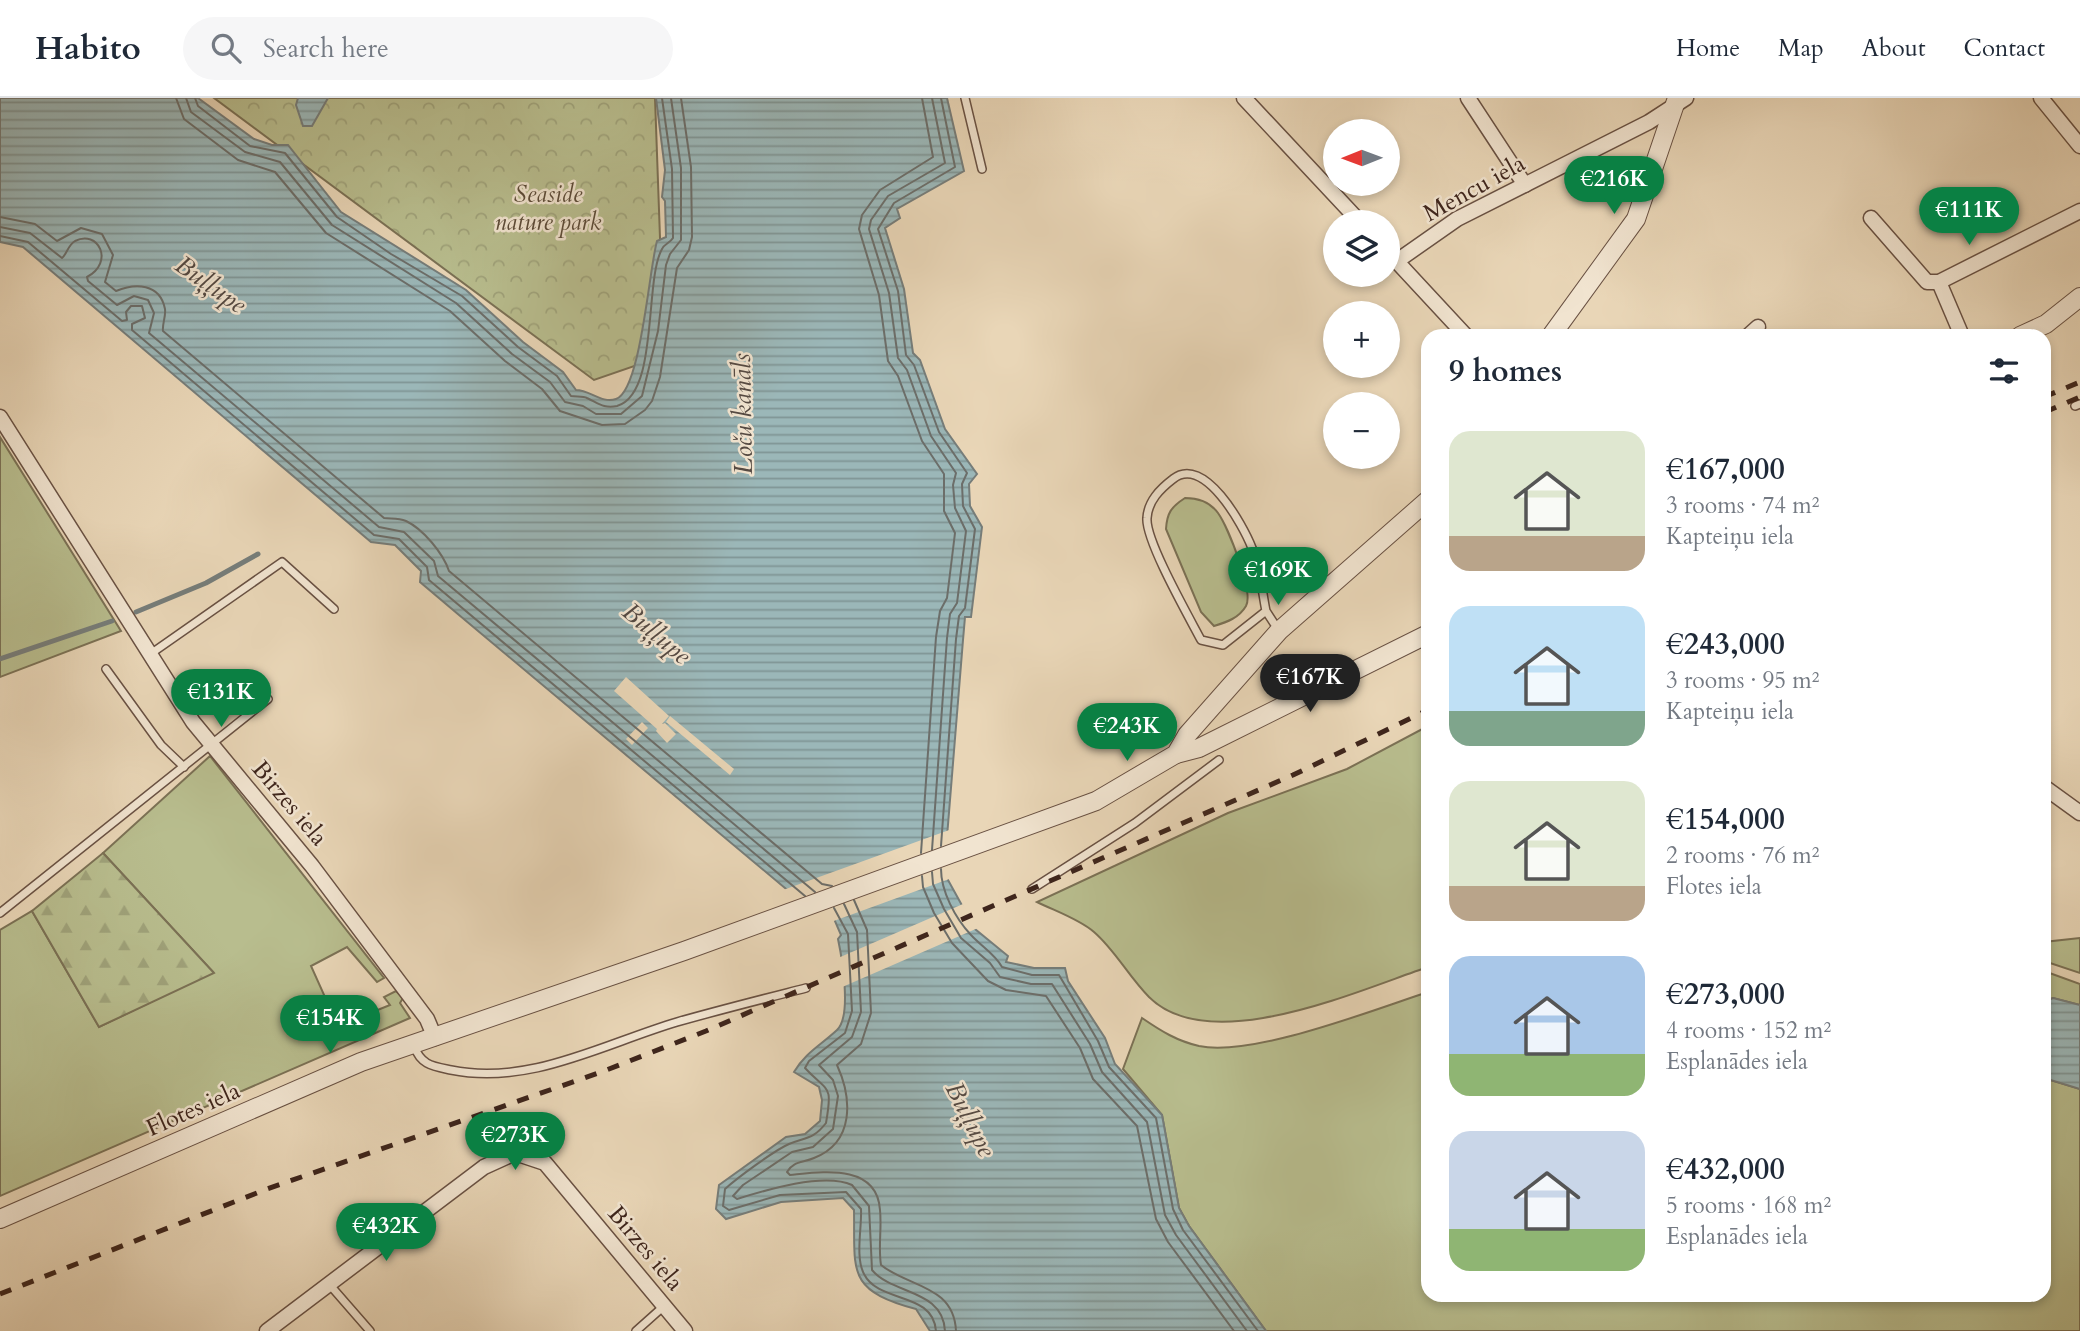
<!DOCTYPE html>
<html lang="en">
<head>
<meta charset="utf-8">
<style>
  body { margin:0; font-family:Cardo,serif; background:#f6f6f7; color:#1f2937; height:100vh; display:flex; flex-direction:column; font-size:26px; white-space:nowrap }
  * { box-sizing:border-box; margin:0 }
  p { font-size:23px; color:#747a83 }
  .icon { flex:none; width:38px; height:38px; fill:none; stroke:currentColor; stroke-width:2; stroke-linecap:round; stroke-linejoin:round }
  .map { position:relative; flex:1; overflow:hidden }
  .details { position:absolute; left:1421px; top:231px; width:630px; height:973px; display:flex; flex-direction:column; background:#fff; border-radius:21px; box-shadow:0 4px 10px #0003 }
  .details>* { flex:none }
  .needle { width:46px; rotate:269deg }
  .tools { position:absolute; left:1323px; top:21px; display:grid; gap:14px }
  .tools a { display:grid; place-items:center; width:77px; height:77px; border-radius:50%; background:#fff; box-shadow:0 4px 10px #0003; font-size:35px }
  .price { position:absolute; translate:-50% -60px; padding:0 16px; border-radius:24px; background:#0b8043; color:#fff; font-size:23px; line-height:46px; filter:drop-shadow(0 2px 4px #0008) }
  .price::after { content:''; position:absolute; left:50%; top:42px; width:21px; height:16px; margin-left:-10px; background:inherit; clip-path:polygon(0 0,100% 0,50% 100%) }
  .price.selected { background:#222; color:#fff }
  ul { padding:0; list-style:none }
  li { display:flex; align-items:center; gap:21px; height:175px; padding:0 28px }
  li span { display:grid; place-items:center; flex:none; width:196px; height:140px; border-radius:21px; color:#555 }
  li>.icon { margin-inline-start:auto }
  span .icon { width:84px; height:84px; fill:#fffc; stroke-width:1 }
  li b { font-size:30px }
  h2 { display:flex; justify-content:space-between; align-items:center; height:84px; padding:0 28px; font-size:30px }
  header { display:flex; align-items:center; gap:42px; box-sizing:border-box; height:98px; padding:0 35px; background:#fff; border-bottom:2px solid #e0e1e3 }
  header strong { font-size:33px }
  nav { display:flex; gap:38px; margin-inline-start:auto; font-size:24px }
  .search { width:490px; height:63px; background:#f6f6f7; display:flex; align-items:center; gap:18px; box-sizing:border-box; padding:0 24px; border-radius:38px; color:#747a83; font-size:26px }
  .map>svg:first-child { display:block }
  .grass { fill:#b8bd8e; stroke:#7b7155; stroke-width:2 }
  .forest { fill:url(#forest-firs); stroke:#7b7155; stroke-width:2 }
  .park { fill:url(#park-crowns); stroke:#7b7155; stroke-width:2 }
  .water { fill:url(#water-rules); stroke:#767d7a; stroke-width:2 }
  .pier { fill:#e9d6b7 }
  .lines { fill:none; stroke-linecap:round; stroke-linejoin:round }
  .shore { stroke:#6c6e6a; stroke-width:2 }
  .stream { stroke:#767d7a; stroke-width:5 }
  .service-casing { stroke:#695143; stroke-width:10 }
  .minor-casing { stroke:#695143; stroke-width:17 }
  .tertiary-casing { stroke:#695143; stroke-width:20 }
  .service { stroke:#f1e4d0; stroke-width:7 }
  .minor { stroke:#f1e4d0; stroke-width:14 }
  .tertiary { stroke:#f1e4d0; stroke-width:18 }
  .rail { stroke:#3e251c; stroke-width:5; stroke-dasharray:12 12; stroke-linecap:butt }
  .labels { text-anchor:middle; stroke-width:5; stroke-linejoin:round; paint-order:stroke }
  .street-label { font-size:24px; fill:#3e251c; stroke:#f1e4d0 }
  .park-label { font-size:24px; font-style:italic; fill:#5c4b38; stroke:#f1e4d0 }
  .water-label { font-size:26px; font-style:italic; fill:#554a43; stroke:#f1e4d0 }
</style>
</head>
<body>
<header>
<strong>Habito</strong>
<div class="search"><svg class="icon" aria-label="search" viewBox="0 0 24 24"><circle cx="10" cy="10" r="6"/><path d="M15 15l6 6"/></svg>Search here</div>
<nav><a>Home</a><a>Map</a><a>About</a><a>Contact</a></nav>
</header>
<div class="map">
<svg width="2080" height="1233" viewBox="0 0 2080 1233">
  <defs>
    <pattern id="forest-firs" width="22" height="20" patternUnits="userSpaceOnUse" patternTransform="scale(1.75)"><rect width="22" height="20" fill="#b8bd8e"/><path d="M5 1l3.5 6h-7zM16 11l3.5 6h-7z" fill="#9fa27a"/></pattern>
    <pattern id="park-crowns" width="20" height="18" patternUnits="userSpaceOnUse" patternTransform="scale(1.75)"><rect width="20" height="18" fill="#b8bd8e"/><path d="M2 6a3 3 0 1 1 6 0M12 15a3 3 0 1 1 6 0" fill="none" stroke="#9fa27a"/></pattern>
    <pattern id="water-rules" width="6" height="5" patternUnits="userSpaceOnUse" patternTransform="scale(1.75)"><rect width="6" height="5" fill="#9bb7b8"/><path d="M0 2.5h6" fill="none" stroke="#809595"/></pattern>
  </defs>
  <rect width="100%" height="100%" fill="#e9d6b7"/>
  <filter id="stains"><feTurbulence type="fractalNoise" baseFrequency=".00286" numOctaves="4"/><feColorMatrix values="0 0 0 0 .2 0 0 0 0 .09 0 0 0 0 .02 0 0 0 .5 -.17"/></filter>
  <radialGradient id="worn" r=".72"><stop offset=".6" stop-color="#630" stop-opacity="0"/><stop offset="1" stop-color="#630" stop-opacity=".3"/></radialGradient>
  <g class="grass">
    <path d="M0 339 121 533 0 579Z"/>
    <path d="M1185 400C1198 400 1210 404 1218 415 1228 429 1254 494 1246 508 1239 520 1227 524 1214 528L1201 514 1166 431C1167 415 1171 409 1185 400Z"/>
    <path d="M1428 628V869C1359 892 1210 960 1149 899 1129 879 1115 852 1094 834 1079 821 1055 813 1037 804L1228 715 1347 671Z"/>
    <path d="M210 658 384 880 377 884 347 849 311 868 338 928 390 907 384 899 396 893 403 900 400 905 410 920 0 1098V832L32 813 99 929 213 874 103 755Z"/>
    <path d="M2080 840V875L2044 863V844Z"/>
    <path d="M2044 873 2080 886V907L2053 900 2044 904Z"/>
    <path d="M1428 894V1197H2044V980L2080 991V1233H1266L1189 1128 1179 1110 1162 1017 1123 971 1142 920C1161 933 1177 943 1199 948 1253 959 1373 912 1428 894Z"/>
  </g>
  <path class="forest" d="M103 755 214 875 99 929 32 813Z"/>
  <path class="park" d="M214 0H655L663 224 649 263 594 282Z"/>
  <g class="water">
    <path d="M0 0H198L254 41 272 47H288L341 114 466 192 523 244 563 274 576 292C590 292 602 306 616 301 641 292 649 171 657 143L666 139 665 103 662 99 665 72 656 0H947L964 73 897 111 900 120 885 130 904 191 913 255 920 262 945 331 977 376 969 386 970 408 982 429 971 519H965L963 542 947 739 948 782 975 831 1008 858 1006 864 1034 870H1065L1068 883 1105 940 1115 966 1162 1017 1179 1110 1189 1128 1266 1233H930L916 1211C846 1192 855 1174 854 1112L843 1100 781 1104 726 1121 716 1111 719 1087 786 1039 805 1036 820 1023 822 1002 819 989 794 974C805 955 821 947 837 932 852 918 842 860 838 841L841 837 832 816H816L459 517 420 484 421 473 395 447 371 444 23 149 0 144Z"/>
    <path d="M298 0H328L312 28H303L296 7Z"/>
    <path d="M2053 900 2080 907V991L2044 980V904Z"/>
  </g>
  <g class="pier">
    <path d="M626 579 669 618 662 626 665 625 676 636 667 645 656 633 657 631 614 593Z"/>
    <path d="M670 618 734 671 730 677 666 624Z"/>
    <path d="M642 624 648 630 632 647 626 641Z"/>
    <path d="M952 731V780L831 824 825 817 814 819 783 792Z"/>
    <path d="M963 806 978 830 840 890 838 860Z"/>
  </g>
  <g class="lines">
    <g class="shore">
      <path d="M176 0 184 21 238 62 275 74 326 135 450 213 505 263 542 291 560 313 602 327 625 326 645 312 652 303 660 279 677 170 689 152 692 139 691 69 681 0"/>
      <path d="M186 0 191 14 245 54 280 64 332 127 456 205 512 256 550 284 565 304 583 308 596 316H621L642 298 658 233 666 167 670 156 681 142V70L671 0"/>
      <path d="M195 0 198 8 250 48 285 55 337 119 391 156 462 198 518 249 557 278 571 298C576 299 583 298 587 300 598 305 604 311 617 308 659 296 644 183 662 151 664 146 670 145 673 140L672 71 662 0"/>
      <path d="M0 119 35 126 57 143 81 130 102 136 113 157 105 184 116 193C135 185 160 185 165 211 166 219 162 226 163 233L384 420C391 421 398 420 406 423 423 431 443 455 449 473L822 786 832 788"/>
      <path d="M0 129 30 135 62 160C67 156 68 147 75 143 98 131 115 164 87 179L88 183 117 207 134 198 148 202 154 215 149 235 379 429 404 434 434 463 438 478 815 794"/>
      <path d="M0 138 28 144 122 223 127 222 126 214 131 208H142L145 220 132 226V232L374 437 399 441 427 469 429 482 805 798"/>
      <path d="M941 748 956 541 959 518 965 510 975 431 963 408 962 386 967 375 939 334 914 267 906 257 898 193 878 131 894 105 955 69 941 0"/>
      <path d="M932 752 947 540 950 516 957 505 966 433 955 410 953 387 956 375 931 338 907 272 898 260 889 195 869 131 871 122 888 98 945 65 932 0"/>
      <path d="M921 755 936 539 940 513 947 500 955 435 944 413V376L922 343 898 278 888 263 879 197 859 131 862 117 880 92 933 59 922 0"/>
      <path d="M941 771C941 793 955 820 971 837 982 849 995 856 1002 869L1032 877H1059L1098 943 1109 969 1156 1020 1173 1111 1183 1132 1258 1233"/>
      <path d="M932 774 933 786 944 811 961 840 990 865 1000 879 1031 886H1052L1090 946 1102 974 1147 1024 1165 1117 1176 1137 1247 1233"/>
      <path d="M922 778 923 789 934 815 952 845 988 883 1006 892 1046 898 1080 950 1093 981 1137 1028 1156 1121 1168 1144 1234 1233"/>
      <path d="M854 802 867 832 871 915 861 946 837 967C852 1000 855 1044 814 1060 803 1065 793 1063 787 1074L790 1077C822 1074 877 1065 880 1112 882 1130 878 1149 881 1167 908 1189 954 1187 956 1233"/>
      <path d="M844 806 857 834 861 914 852 939 819 967 833 982 838 998 833 1031 813 1049 792 1054 743 1087 733 1098 737 1101C766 1092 824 1074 852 1087L869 1108 872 1172C893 1197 943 1191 945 1233"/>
      <path d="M834 810 848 836 852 913 845 935 809 963 805 970C828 995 833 985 826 1025 813 1042 805 1039 789 1046 775 1052 737 1080 725 1091L723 1108 729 1112 780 1097 846 1094 861 1111C862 1130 855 1159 864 1176 879 1206 933 1193 936 1233"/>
    </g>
    <g class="stream">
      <path d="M136 514 206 485 258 456"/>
      <path d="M0 561 112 523"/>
    </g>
    <defs>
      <g id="service">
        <path d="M965 0 982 71"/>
        <path d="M2075 308 2080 306"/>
        <path d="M1266 513C1262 493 1260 469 1252 450 1243 427 1204 356 1173 381 1160 391 1148 403 1147 420 1145 442 1189 519 1201 542L1223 547 1266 513 1279 533"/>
        <path d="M149 557 282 464 334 511"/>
        <path d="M106 571 161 647 184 669"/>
        <path d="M1032 791 1135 725 1219 662"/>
        <path d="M0 815 268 601"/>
        <path d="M414 948C421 967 432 968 451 972 530 988 603 946 677 924 719 912 763 901 806 890"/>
        <path d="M329 1186 370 1233"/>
        <path d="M636 1233 664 1208"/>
      </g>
      <g id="minor">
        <path d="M1244 0 1360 124"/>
        <path d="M1468 0 1525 87"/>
        <path d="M2041 0 2080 48"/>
        <path d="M1871 120 1927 184H1939L2080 113"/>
        <path d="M1388 154 1466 238"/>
        <path d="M1397 163 1457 121 1649 24 1686 0"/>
        <path d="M1939 184 1962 238"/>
        <path d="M1748 238 1758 229"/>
        <path d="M0 319 193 624 312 768 427 921 435 940"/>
        <path d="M2044 689 2080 715"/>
        <path d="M267 1233 484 1069 515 1055 545 1065 685 1233"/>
      </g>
      <g id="tertiary">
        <path d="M1551 238 1636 121 1677 0"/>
        <path d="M2020 238 2046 226 2080 199"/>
        <path d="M1176 656 1199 650 1428 536"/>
        <path d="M0 1121 361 964 684 853 1096 703 1176 656 1187 637 1279 533 1428 402"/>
      </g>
    </defs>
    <use href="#service" class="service-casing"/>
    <use href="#minor" class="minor-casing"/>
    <use href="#tertiary" class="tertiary-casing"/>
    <use href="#service" class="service"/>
    <use href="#minor" class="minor"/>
    <use href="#tertiary" class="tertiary"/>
    <g class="rail">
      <path d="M2044 299 2080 284"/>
      <path d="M2045 314 2080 299"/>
      <path d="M0 1196 267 1091 604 973 706 933 1293 677 1428 612"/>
    </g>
  </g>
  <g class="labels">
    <g class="street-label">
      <text transform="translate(1474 90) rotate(-29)" y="8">Mencu iela</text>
      <text transform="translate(290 705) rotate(50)" y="8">Birzes iela</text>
      <text transform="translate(193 1011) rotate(-24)" y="8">Flotes iela</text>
      <text transform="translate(646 1150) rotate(50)" y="8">Birzes iela</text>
    </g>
    <g class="park-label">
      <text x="548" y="104">Seaside<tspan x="548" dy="28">nature park</tspan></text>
    </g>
    <g class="water-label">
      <text transform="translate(211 186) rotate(35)" y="9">Buļļupe</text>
      <text transform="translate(742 316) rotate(-91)" y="9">Loču kanāls</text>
      <text transform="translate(657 535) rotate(40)" y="9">Buļļupe</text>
      <text transform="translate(971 1021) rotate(63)" y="9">Buļļupe</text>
    </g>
  </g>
  <rect width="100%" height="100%" filter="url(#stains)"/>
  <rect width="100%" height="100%" fill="url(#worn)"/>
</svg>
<div class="tools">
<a><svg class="needle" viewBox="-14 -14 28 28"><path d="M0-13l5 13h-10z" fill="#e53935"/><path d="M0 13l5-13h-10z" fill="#747a83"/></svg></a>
<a><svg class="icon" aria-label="layers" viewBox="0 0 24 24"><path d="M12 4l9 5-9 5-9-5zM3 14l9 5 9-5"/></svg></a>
<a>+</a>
<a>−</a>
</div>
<b class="price" style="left:1614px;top:118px">€216K</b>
<b class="price" style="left:1969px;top:149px">€111K</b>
<b class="price" style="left:1278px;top:509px">€169K</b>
<b class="price selected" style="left:1310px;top:616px">€167K</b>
<b class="price" style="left:221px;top:631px">€131K</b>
<b class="price" style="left:1127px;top:665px">€243K</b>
<b class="price" style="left:330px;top:957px">€154K</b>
<b class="price" style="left:515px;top:1074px">€273K</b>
<b class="price" style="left:386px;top:1165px">€432K</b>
<section class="details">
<h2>9 homes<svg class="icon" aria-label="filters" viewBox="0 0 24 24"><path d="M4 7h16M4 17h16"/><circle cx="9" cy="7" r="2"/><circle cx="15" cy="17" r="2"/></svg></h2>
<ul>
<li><span style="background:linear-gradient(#dfe7d0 75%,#b9a48a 0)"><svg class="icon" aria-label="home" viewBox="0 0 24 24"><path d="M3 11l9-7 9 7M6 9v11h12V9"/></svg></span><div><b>€167,000</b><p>3 rooms · 74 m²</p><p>Kapteiņu iela</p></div></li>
<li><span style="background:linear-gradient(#bfe0f5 75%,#7fa58c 0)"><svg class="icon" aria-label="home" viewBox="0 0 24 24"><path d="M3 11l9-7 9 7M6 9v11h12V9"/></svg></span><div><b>€243,000</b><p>3 rooms · 95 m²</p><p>Kapteiņu iela</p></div></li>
<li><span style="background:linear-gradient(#dfe7d0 75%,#b9a48a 0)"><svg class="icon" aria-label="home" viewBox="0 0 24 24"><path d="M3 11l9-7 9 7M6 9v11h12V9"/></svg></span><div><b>€154,000</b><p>2 rooms · 76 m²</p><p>Flotes iela</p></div></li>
<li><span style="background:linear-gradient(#a9c7e8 70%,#8fb573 0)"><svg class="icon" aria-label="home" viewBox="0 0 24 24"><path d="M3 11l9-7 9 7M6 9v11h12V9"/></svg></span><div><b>€273,000</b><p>4 rooms · 152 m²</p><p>Esplanādes iela</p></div></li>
<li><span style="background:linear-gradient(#c9d6e8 70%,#8fb573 0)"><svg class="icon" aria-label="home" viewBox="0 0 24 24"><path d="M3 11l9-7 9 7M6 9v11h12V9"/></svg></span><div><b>€432,000</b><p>5 rooms · 168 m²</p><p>Esplanādes iela</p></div></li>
</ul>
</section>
</div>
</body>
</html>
